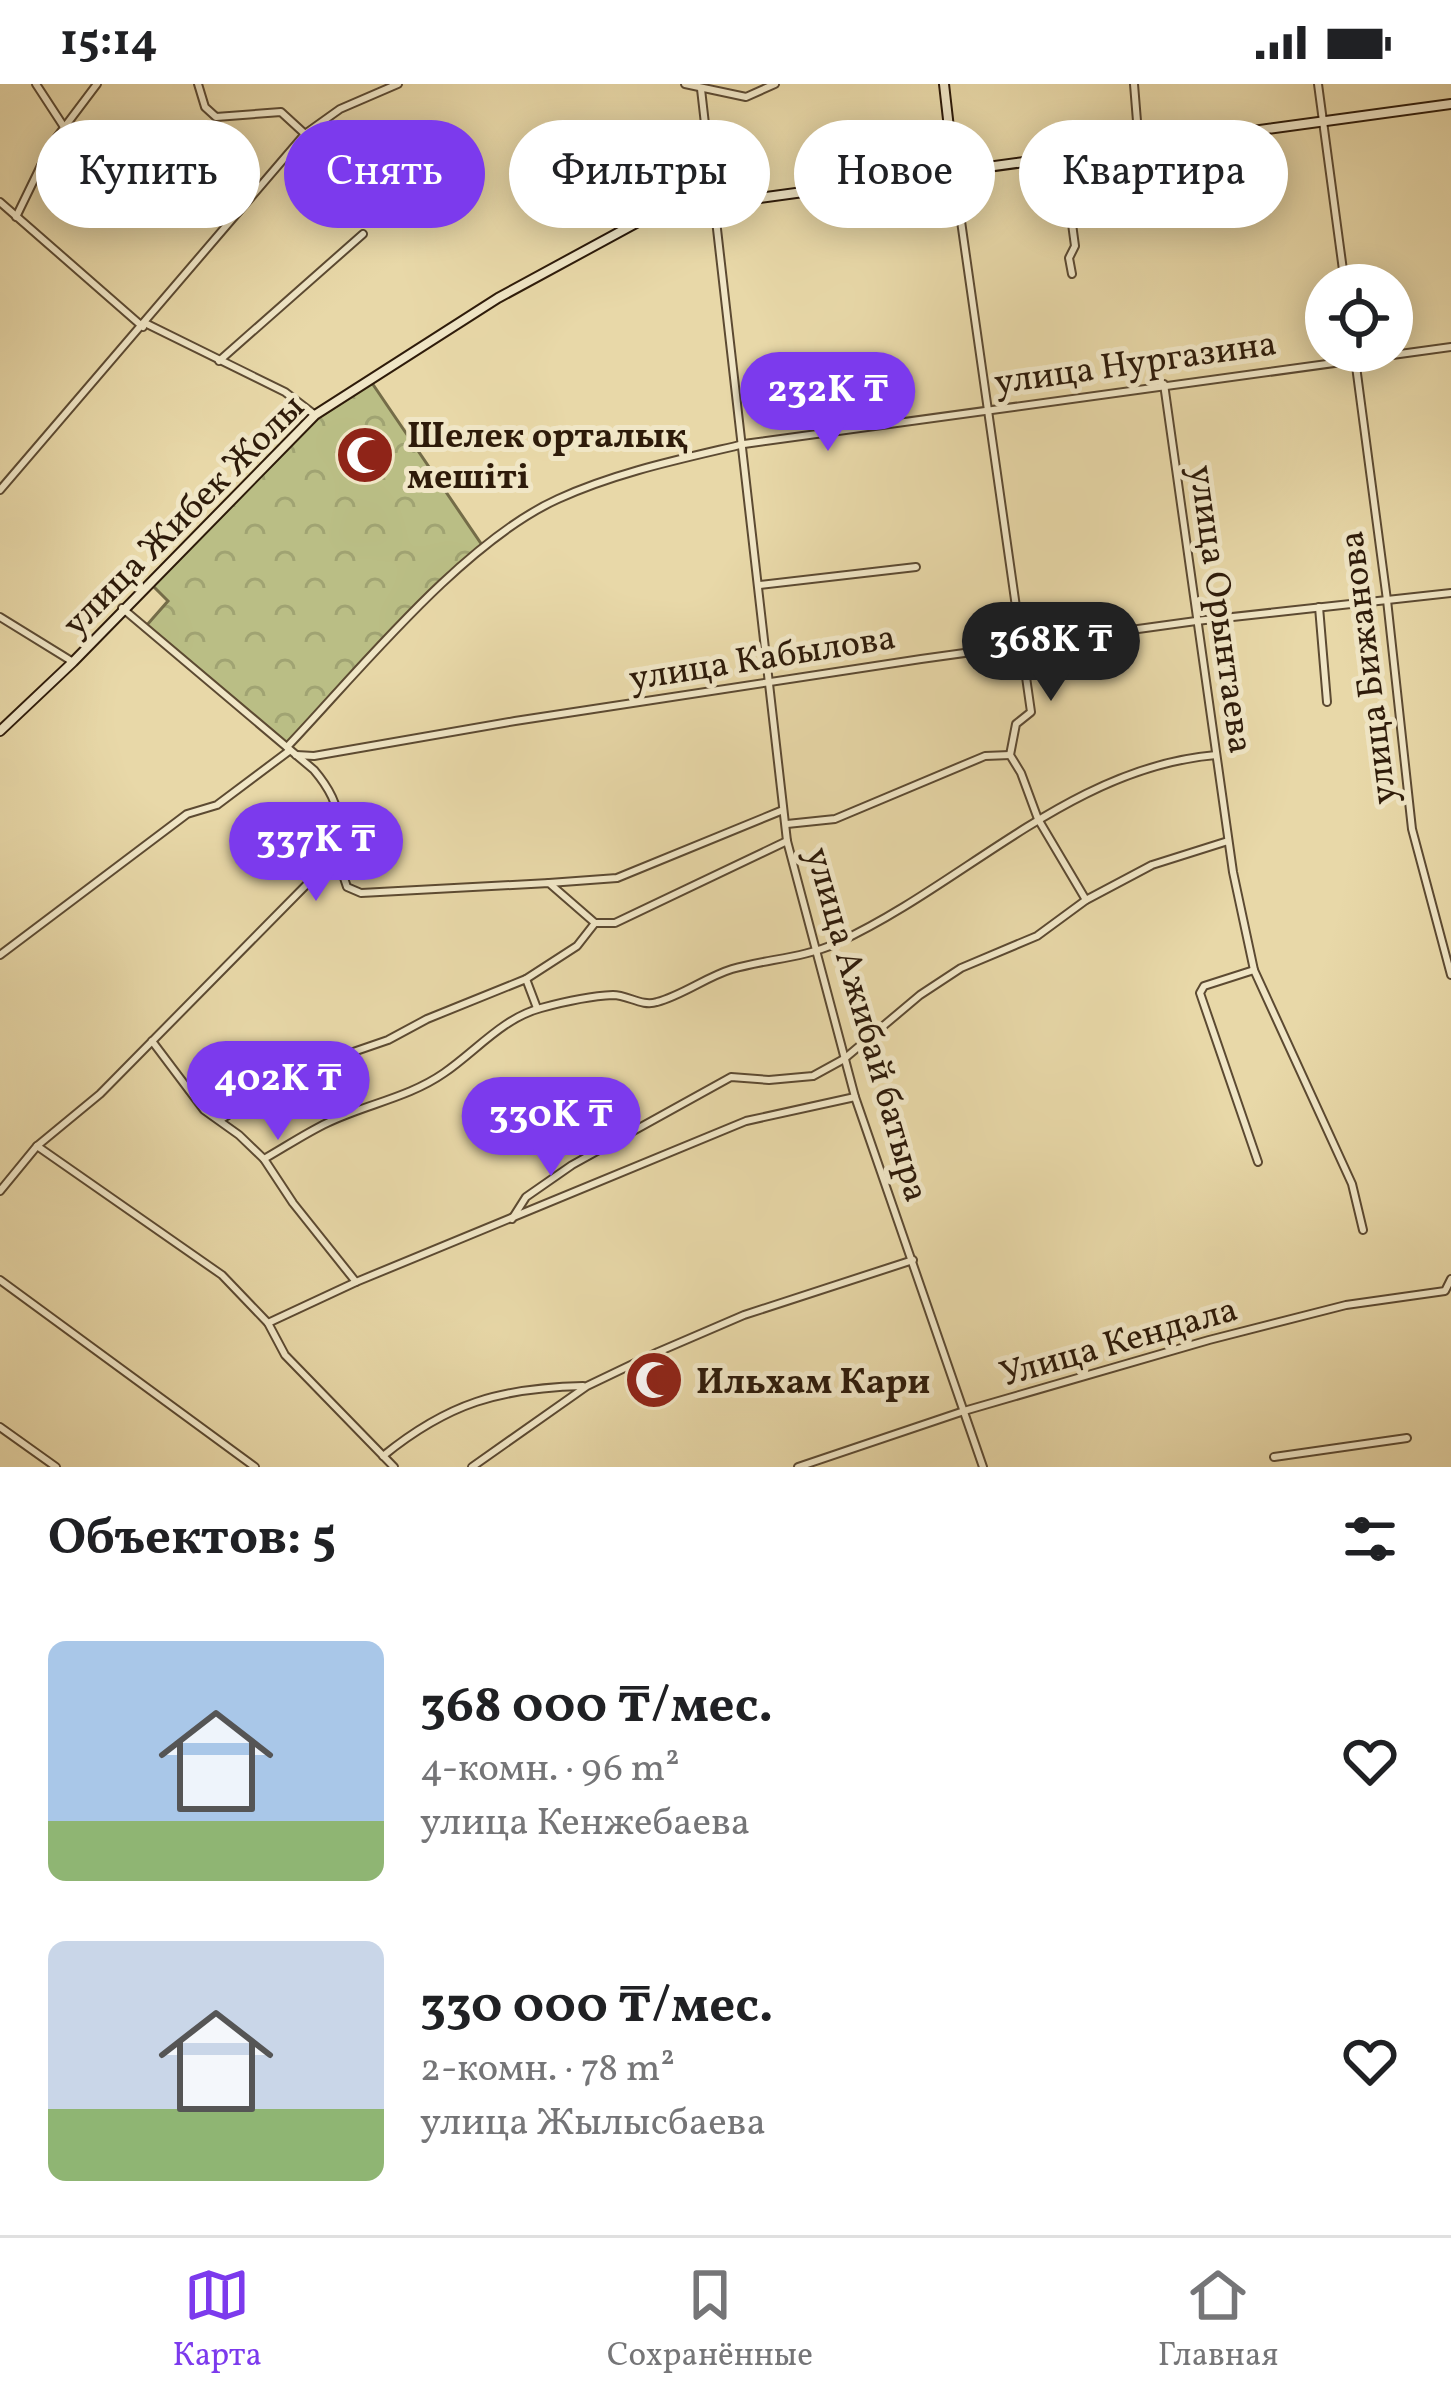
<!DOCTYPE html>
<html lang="ru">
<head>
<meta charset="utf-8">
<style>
  body { margin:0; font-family:Vollkorn,serif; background:#f6f6f6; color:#202124; height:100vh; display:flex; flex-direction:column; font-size:45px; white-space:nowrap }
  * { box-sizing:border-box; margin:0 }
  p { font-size:39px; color:#757577 }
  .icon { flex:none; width:66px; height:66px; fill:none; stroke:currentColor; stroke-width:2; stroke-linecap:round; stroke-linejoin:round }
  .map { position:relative; height:1383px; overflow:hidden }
  .details { display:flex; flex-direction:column; background:#fff; flex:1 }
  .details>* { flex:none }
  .top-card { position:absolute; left:36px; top:36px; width:1380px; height:108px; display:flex; gap:24px }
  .tools { position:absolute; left:1305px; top:180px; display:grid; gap:24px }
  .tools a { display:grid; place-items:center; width:108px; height:108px; border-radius:50%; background:#fff; box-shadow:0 6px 30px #0003; font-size:60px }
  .price { position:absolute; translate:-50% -102px; padding:0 27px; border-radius:42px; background:#7c3aed; color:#fff; font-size:39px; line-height:78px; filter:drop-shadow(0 3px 6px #0008) }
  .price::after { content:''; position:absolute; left:50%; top:72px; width:36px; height:27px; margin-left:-18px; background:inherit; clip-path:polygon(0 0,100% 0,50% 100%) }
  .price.active { background:#222; color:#fff }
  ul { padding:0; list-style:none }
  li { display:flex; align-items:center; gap:36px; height:300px; padding:0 48px }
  li span { display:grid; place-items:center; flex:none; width:336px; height:240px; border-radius:18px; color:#555 }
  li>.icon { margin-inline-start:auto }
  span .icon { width:144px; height:144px; fill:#fffc; stroke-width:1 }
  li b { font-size:51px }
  h2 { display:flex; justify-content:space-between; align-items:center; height:144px; padding:0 48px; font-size:51px }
  .tag { padding:0 42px; border-radius:54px; background:#fff; box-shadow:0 6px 30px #0003; font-size:42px; line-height:108px }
  .tag.active { background:#7c3aed; color:#fff }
  .status { display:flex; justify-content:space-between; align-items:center; height:84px; padding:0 60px; background:#fff; direction:ltr }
  .status svg { height:33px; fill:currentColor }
  .menu { display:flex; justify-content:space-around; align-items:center; height:168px; border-top:3px solid #e0e0e0; background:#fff; font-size:33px; color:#757577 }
  .menu a { display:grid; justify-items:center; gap:6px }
  .menu .active { color:#7c3aed }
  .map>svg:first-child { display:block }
  .forest { fill:url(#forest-crowns); stroke:#746c48; stroke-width:3 }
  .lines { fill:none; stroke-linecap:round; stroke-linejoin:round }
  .street-casing { stroke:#5c4a32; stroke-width:10 }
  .secondary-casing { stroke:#2e1b0a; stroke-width:12 }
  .street { stroke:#f0e6c6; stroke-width:6 }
  .secondary { stroke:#f0e6c6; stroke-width:8 }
  .labels { text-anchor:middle; stroke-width:10; stroke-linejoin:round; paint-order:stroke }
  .street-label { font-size:36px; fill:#2e1b0a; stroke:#f0e6c6 }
  .poi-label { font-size:36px; font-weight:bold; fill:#2e1b0a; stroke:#f0e6c6; text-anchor:start }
</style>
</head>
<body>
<div class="status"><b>15:14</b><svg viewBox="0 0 49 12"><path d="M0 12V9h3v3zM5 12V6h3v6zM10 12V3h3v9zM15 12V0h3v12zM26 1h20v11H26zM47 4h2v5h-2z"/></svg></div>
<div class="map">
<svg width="1451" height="1383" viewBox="0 0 1451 1383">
  <defs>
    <pattern id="forest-crowns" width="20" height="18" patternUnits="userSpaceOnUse" patternTransform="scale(3)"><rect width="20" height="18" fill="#babe85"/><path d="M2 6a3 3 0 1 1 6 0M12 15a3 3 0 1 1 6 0" fill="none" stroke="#a0a372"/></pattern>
  </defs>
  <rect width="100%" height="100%" fill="#e8d8a8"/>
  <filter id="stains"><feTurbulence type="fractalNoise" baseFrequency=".00167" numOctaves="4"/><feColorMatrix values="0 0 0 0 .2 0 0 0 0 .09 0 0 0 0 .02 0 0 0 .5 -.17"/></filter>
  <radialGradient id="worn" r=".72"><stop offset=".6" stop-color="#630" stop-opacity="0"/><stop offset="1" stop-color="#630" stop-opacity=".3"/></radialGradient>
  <path class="forest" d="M372 299 482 461 448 490 286 661 146 542 168 517 153 502 318 334Z"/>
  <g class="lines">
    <defs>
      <g id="street">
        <path d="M36 0 81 69"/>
        <path d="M198 0 205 23 216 33 281 28 305 50"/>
        <path d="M685 0 746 13 775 0"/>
        <path d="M1134 0 1139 62"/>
        <path d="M1318 0 1345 201"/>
        <path d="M701 5 787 757 855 1013 983 1383"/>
        <path d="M1063 73 1075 162 1069 174 1072 190"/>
        <path d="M954 88 1031 628 1016 640 1010 671 1021 689 1038 735 1086 816"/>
        <path d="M0 118 143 243"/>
        <path d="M16 133 51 61 97 0"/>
        <path d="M145 239 285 308 315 331"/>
        <path d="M1354 267 1387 516 1412 745 1451 891"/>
        <path d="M219 277 363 150"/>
        <path d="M1164 300 1233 788 1254 886 1352 1100 1363 1146"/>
        <path d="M0 406 305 50 340 25 398 0"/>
        <path d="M760 501 916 483"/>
        <path d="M1319 523 1327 618"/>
        <path d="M0 533 73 578"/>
        <path d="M287 663C360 586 463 458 558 415 617 388 681 375 744 360L1451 263"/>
        <path d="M296 671 314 672 515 637 921 575 1196 537 1451 509"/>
        <path d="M787 740 835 735 985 672 1010 671"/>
        <path d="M335 767 347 803 361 809 549 799 595 839H615L787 757"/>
        <path d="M549 799 617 794 783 726"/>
        <path d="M0 871 187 730 217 721 289 667"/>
        <path d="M1254 886 1204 902 1200 909 1258 1078"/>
        <path d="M526 895 537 924"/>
        <path d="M152 957 204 1026 239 1051 264 1075 293 1119 356 1198"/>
        <path d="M220 1036 301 986 388 956 427 935 526 895 577 862 595 839"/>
        <path d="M37 1062 222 1191 268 1239 285 1271 394 1383"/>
        <path d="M264 1075C285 1063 306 1049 327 1039 366 1020 408 1014 444 989 476 967 503 934 541 924 563 918 591 912 613 911 628 911 642 923 657 918 683 911 706 893 732 885 767 875 804 874 837 859 965 800 1071 683 1216 671"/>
        <path d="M0 1107 37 1062 100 1010 317 790C344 749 347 725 314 686L122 524"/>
        <path d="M512 1135 526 1113 572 1081 731 993 769 996 813 992 844 975 920 911 961 884 1037 852 1086 816 1152 781 1228 757"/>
        <path d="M0 1196 255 1383"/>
        <path d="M268 1239 356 1198 746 1037 855 1013"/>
        <path d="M0 1343 56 1383"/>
        <path d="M383 1372C448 1319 500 1304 583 1302"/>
        <path d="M1274 1373 1407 1354"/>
        <path d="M472 1383 587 1302 658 1268 744 1231 913 1176"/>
        <path d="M798 1383 964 1327 1209 1256 1346 1221 1445 1207 1451 1195"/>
      </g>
      <g id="secondary">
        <path d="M944 0 954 88"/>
        <path d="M0 647 73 578 315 331 498 214 638 138 715 120 1451 20"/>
      </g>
    </defs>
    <use href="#street" class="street-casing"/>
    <use href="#secondary" class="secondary-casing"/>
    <use href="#street" class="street"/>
    <use href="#secondary" class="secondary"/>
  </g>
  <defs>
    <symbol id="mosque-disc" viewBox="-11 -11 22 22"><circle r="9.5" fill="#8f2418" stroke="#f0e6c6"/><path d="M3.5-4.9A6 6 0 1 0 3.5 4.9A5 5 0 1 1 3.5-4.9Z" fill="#fff"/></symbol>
  </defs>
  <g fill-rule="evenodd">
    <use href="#mosque-disc" x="332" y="338" width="66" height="66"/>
    <use href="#mosque-disc" x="621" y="1263" width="66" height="66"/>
  </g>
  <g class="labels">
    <g class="street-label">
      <text transform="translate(1135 277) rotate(-8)" y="13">улица Нургазина</text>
      <text transform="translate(182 430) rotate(-45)" y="13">улица Жибек Жолы</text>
      <text transform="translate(1223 525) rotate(82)" y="13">улица Орынтаева</text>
      <text transform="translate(762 572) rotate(-9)" y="13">улица Кабылова</text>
      <text transform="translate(1366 584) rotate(-97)" y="13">улица Бижанова</text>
      <text transform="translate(869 940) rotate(74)" y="13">улица Ажибай батыра</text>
      <text transform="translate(1118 1256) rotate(-16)" y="13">Улица Кендала</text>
    </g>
    <g class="poi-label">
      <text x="407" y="363">Шелек орталық<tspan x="407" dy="41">мешіті</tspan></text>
      <text x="696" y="1309">Ильхам Кари</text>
    </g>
  </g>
  <rect width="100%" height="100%" filter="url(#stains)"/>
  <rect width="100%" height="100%" fill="url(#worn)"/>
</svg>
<div class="tools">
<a><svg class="icon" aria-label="locate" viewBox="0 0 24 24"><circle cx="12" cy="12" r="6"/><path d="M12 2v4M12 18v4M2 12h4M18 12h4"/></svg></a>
</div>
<b class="price" style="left:828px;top:370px">232K ₸</b>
<b class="price active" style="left:1051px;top:620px">368K ₸</b>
<b class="price" style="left:316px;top:820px">337K ₸</b>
<b class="price" style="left:278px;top:1059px">402K ₸</b>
<b class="price" style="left:551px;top:1095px">330K ₸</b>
<div class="top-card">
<a class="tag">Купить</a>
<a class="tag active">Снять</a>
<a class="tag">Фильтры</a>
<a class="tag">Новое</a>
<a class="tag">Квартира</a>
</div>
</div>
<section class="details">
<h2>Объектов: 5<svg class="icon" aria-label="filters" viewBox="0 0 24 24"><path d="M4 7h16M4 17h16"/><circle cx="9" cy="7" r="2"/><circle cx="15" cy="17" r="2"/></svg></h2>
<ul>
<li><span style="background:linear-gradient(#a9c7e8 75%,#8fb573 0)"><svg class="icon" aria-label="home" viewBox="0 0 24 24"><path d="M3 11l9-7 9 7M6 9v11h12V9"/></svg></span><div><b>368 000 ₸/мес.</b><p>4-комн. · 96 m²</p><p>улица Кенжебаева</p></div><svg class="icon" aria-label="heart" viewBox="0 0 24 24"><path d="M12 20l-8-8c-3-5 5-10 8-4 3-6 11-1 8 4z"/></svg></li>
<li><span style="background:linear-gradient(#c9d6e8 70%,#8fb573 0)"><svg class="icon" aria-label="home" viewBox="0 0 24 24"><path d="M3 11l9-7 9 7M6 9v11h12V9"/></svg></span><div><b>330 000 ₸/мес.</b><p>2-комн. · 78 m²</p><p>улица Жылысбаева</p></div><svg class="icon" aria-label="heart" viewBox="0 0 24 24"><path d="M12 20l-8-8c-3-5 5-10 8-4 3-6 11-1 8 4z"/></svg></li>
</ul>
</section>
<nav class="menu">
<a class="active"><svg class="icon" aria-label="map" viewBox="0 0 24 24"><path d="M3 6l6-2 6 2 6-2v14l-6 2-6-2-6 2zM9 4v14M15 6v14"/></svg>Карта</a>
<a><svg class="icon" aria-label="saved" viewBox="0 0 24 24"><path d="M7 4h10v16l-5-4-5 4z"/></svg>Сохранённые</a>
<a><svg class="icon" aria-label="home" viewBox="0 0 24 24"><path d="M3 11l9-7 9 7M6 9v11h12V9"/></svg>Главная</a>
</nav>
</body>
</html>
